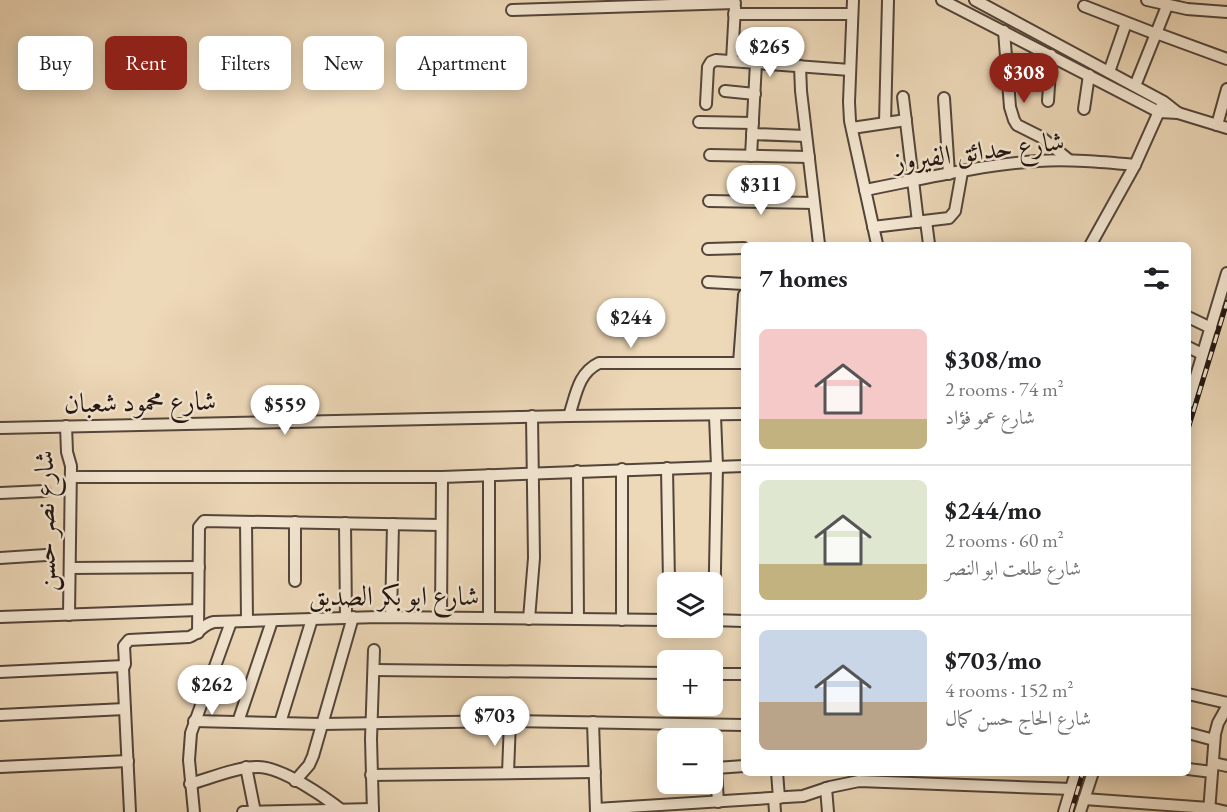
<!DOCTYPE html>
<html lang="en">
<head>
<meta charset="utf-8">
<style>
  body { margin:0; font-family:"EB Garamond",Amiri,serif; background:#f2f2f2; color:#202124; height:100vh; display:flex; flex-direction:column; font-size:22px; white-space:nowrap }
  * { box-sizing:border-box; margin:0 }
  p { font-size:20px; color:#757577 }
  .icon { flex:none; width:33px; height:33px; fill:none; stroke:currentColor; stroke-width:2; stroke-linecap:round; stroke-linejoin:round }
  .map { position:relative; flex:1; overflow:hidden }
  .drawer { position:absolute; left:741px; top:242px; width:450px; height:534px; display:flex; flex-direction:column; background:#fff; border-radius:9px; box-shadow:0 3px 15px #0003 }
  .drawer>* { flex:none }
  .hud { position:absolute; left:18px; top:36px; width:570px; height:54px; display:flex; gap:12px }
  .tools { position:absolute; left:657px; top:572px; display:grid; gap:12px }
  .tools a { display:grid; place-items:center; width:66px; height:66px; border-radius:9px; background:#fff; box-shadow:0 3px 15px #0003; font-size:30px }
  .price { position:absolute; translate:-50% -51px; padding:0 14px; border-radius:21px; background:#fff; color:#222; font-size:20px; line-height:39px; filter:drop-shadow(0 2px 3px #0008) }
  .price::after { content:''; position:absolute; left:50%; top:36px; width:18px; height:14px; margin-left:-9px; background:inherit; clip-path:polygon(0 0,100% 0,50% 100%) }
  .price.active { background:#8f2418; color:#fff }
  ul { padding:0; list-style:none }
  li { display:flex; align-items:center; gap:18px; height:150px; padding:0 18px }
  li+li { border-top:2px solid #e0e0e0 }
  li span { display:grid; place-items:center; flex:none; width:168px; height:120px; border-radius:9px; color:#555 }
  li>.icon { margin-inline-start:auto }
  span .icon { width:72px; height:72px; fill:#fffc; stroke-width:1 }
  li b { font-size:26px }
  h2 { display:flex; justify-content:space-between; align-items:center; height:72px; padding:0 18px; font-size:26px }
  .pill { padding:0 21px; border-radius:9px; background:#fff; box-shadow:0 3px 15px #0003; font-size:21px; line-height:54px }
  .pill.active { background:#8f2418; color:#fff }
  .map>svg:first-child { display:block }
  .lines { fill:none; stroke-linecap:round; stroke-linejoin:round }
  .minor-casing { stroke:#53453a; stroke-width:14 }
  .minor { stroke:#f3e6d1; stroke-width:10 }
  .rail-casing { stroke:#201410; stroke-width:5 }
  .rail { stroke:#f3e6d1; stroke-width:3; stroke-dasharray:9; stroke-linecap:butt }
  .labels { text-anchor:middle; stroke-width:5; stroke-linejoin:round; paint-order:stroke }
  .street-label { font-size:27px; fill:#201410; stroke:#f3e6d1 }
</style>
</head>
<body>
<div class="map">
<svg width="1227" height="812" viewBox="0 0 1227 812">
  <rect width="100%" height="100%" fill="#edd8b8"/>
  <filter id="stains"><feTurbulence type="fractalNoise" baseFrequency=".00333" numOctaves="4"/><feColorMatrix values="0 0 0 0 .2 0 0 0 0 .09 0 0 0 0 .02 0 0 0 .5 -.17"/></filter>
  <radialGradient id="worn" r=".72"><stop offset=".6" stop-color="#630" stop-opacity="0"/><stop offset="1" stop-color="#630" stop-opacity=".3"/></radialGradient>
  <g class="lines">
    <defs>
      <g id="minor">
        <path d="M853 0 849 102 850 121 877 244"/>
        <path d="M942 0 1159 112 1178 113 1227 128"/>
        <path d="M975 0 1164 102 1178 113"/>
        <path d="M1147 0 1187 9 1227 12"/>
        <path d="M1084 6 1156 34"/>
        <path d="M512 10 735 3"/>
        <path d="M734 14H852"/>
        <path d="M1004 31 1010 107 1014 120 1017 125 1041 137 1069 160"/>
        <path d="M1156 33 1227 59"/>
        <path d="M732 61 735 7"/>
        <path d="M800 66 801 91 819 244"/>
        <path d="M1109 72 1126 23"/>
        <path d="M1135 86 1167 6"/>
        <path d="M725 91 755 94"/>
        <path d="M903 97 918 222"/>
        <path d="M944 98 949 174"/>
        <path d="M1048 101 1051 55"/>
        <path d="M706 104 708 67 711 62 716 60 850 70"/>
        <path d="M1084 109 1089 75"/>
        <path d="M699 122 753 123"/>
        <path d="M885 123 888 0"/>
        <path d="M1217 125 1227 89"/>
        <path d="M852 128 906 120"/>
        <path d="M752 134 806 136"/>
        <path d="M710 155 809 157"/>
        <path d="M751 156 756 63"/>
        <path d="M865 190C922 179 980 165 1038 161 1070 159 1102 162 1135 165"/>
        <path d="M709 201 814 203"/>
        <path d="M926 221 929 244"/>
        <path d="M873 227 949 218 955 211 962 172"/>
        <path d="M1091 244 1135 165 1161 107"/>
        <path d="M708 249 744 248"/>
        <path d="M708 282 744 284"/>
        <path d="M1188 317 1211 328"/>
        <path d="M1188 347 1202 354"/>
        <path d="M739 363 744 295"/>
        <path d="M1188 403 1227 273"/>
        <path d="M569 416C576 395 578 373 599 363H744"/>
        <path d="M66 426 67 452 71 466 69 615"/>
        <path d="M0 428 569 416 744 414"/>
        <path d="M667 468 669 582"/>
        <path d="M577 471 578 619"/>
        <path d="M71 477H442L744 466"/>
        <path d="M0 493 45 491"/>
        <path d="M246 522 247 621"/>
        <path d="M295 522V581"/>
        <path d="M345 523 346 618"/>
        <path d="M0 558 46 555"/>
        <path d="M70 568 199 567"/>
        <path d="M0 617 198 610"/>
        <path d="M391 617 393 524"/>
        <path d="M441 617 442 477"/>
        <path d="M489 618V475"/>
        <path d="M529 619 534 558 532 416"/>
        <path d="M622 620V469"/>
        <path d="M712 620 744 621"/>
        <path d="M714 620 717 466 715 416"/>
        <path d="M198 633 199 527 204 521 441 525"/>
        <path d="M374 670 668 673"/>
        <path d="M0 672 124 666"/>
        <path d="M712 674H744"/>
        <path d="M1188 694 1227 703"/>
        <path d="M0 715 125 709"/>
        <path d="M194 721 322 724 510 721 744 725"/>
        <path d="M238 722 272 621"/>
        <path d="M593 722 596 812"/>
        <path d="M280 723 312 619"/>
        <path d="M1188 733 1214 740"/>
        <path d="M715 753 718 802"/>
        <path d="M1213 763 1227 766"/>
        <path d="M0 767 128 761"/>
        <path d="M246 767 255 812"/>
        <path d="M716 768 744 766"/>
        <path d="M1188 769 1212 772"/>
        <path d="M777 772 779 798"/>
        <path d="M508 773 510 721"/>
        <path d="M371 775 595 772"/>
        <path d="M295 781 309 765 313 756 353 617"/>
        <path d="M190 784C211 778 237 767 258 767 282 767 325 797 344 812"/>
        <path d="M826 788 828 812"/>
        <path d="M774 798 775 812"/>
        <path d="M1084 799 1209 808 1227 812"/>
        <path d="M596 809 803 796 830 787 859 781 1072 789"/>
        <path d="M130 812 123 668 125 664 124 646 129 640 189 637C200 633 203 624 214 622L378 617 668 620"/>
        <path d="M194 812 189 760 191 733 231 622"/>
        <path d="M243 812 373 809"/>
        <path d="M373 812 371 739 374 650"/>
        <path d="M1064 812 1076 772"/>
        <path d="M1080 812 1093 772"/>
        <path d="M1209 812 1215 734 1218 723 1227 707"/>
      </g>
    </defs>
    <use href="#minor" class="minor-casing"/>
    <use href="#minor" class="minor"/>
    <defs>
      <g id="rail">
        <path d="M1188 429 1227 302"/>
        <path d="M1071 812 1083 772"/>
      </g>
    </defs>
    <use href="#rail" class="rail-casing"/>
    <use href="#rail" class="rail"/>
  </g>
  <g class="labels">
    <g class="street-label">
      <text transform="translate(979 151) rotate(-7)" y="9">شارع حدائق الفيروز</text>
      <text transform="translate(140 402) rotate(-1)" y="9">شارع محمود شعبان</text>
      <text transform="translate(45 521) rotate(-91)" y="9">شارع نصر حسن</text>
      <text x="394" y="605">شارع ابو بكر الصديق</text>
    </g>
  </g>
  <rect width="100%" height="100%" filter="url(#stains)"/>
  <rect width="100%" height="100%" fill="url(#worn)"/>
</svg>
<div class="tools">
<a><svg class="icon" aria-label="layers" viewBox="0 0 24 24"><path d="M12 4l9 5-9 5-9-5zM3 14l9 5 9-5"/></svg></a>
<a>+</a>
<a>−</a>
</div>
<b class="price" style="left:770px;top:78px">$265</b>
<b class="price active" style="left:1024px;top:104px">$308</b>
<b class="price" style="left:761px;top:216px">$311</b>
<b class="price" style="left:631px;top:349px">$244</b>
<b class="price" style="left:285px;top:436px">$559</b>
<b class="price" style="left:212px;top:716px">$262</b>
<b class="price" style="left:495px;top:747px">$703</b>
<div class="hud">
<a class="pill">Buy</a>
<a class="pill active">Rent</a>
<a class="pill">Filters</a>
<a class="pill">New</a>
<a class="pill">Apartment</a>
</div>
<section class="drawer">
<h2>7 homes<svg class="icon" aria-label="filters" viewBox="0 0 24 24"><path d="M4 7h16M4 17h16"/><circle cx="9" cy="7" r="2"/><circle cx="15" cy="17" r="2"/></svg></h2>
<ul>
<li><span style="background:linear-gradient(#f6c9c9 75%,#c2b280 0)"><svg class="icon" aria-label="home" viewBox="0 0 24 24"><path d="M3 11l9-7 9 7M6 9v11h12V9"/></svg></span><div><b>$308/mo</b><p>2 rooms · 74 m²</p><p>شارع عمو فؤاد</p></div></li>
<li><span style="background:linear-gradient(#dfe7d0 70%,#c2b280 0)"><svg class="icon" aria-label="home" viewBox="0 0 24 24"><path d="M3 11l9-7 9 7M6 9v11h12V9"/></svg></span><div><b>$244/mo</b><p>2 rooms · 60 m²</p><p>شارع طلعت ابو النصر</p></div></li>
<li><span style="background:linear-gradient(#c9d6e8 60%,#b9a48a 0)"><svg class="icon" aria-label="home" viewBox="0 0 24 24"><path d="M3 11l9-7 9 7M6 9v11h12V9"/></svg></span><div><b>$703/mo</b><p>4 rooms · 152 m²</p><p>شارع الحاج حسن كمال</p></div></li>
</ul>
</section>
</div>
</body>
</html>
